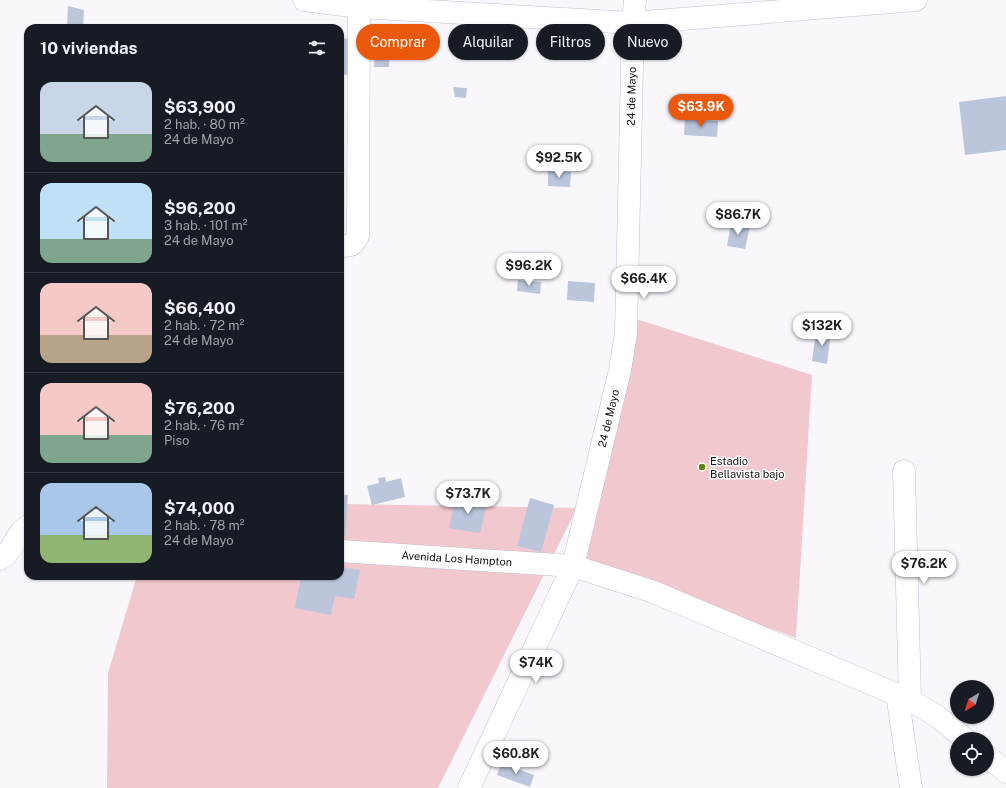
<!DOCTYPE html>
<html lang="es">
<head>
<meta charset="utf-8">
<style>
  body { margin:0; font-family:"Public Sans",sans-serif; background:#20242c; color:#f1f3f6; height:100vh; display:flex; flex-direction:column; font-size:15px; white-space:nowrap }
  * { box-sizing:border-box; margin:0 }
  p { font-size:13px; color:#9ea1a6 }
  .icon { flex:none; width:22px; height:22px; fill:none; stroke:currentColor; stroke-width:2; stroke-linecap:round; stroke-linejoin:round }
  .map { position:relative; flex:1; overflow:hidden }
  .drawer { position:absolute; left:24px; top:24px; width:320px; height:556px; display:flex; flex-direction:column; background:#171b24; border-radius:12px; box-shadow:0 1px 3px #0004 }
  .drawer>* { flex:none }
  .top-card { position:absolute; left:356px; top:24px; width:380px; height:36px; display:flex; gap:8px }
  .needle { width:26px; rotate:218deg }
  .tools { position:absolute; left:950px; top:680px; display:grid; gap:8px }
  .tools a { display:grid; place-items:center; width:44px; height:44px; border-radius:50%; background:#171b24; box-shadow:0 1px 3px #0004; font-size:20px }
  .price { position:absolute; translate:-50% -34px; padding:0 9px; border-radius:14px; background:#fff; color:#222; font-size:13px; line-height:26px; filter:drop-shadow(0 1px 2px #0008) }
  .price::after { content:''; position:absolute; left:50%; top:24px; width:12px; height:9px; margin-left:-6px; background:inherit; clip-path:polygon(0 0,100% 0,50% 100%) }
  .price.selected { background:#ea580c; color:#fff }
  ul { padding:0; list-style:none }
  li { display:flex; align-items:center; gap:12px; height:100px; padding:0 16px }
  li+li { border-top:1px solid #363941 }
  li span { display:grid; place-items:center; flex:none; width:112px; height:80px; border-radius:12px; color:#555 }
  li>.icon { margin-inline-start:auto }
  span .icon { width:48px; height:48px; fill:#fffc; stroke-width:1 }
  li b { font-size:17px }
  h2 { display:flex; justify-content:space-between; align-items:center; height:48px; padding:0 16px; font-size:17px }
  .chip { padding:0 14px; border-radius:18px; background:#171b24; box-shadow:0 1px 3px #0004; font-size:14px; line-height:36px }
  .chip.selected { background:#ea580c; color:#fff }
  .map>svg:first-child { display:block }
  .green { fill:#f1c8cd }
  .building { fill:#bbc6dc }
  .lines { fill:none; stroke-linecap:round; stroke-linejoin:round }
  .minor-casing { stroke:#c5bdd5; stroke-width:23 }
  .minor { stroke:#fff; stroke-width:22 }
  .poi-dot { fill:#60870d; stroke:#fff; stroke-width:1.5 }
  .labels { text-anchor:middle; stroke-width:3; stroke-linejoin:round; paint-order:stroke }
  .street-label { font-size:11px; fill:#121018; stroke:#fff }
  .poi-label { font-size:11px; fill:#121018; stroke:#fff; text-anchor:start }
</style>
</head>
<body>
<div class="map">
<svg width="1006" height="788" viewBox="0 0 1006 788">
  <rect width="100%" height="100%" fill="#f9f7fc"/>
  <g class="green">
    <path d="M630 317 812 375 796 638 579 558Z"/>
    <path d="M340 504 577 508 438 788H107L108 673 137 576H340Z"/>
  </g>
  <g class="building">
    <path d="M68 6 84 10 83 28H67Z"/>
    <path d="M340 38 351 39 348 75 340 74Z"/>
    <path d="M375 47 390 48 389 67H374Z"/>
    <path d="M453 87 467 88 466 98 455 97Z"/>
    <path d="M1006 96V150L965 155 959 102Z"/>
    <path d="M685 119 718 121 717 137 684 135Z"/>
    <rect x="340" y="138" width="3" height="19"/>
    <path d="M548 171 571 172 570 187 548 186Z"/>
    <path d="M731 223 750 226 745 249 727 246Z"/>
    <path d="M518 280 541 282 540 294 517 291Z"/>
    <path d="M568 281 595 283 594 302 567 300Z"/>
    <path d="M816 331 831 332 827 364 812 361Z"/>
    <path d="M385 477 386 482 401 478 405 497 372 505 367 486 379 483 378 478Z"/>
    <path d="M340 494 348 495 345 536H340Z"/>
    <path d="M456 496 487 502 480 533 449 528Z"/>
    <path d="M530 498 554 505 541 552 517 546Z"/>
    <path d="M340 567 360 570 354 599 335 596 331 615 295 608 301 576H340Z"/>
    <path d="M501 763 534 775 530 787 497 775Z"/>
  </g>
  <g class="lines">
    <defs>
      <g id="minor">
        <path d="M304 0 359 7 633 23 916 0"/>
        <path d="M340 246C350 246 354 246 358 236L359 7"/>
        <path d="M904 471 910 700"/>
        <path id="s1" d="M340 551 573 566 651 591 910 700 938 717 965 739"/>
        <path d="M0 559C14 552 13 536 28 526"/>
        <path d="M897 694 911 788"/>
        <path d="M987 756 1006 772"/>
        <path id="s2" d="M469 788 573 566 620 370 626 333 633 23 635 0"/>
      </g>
    </defs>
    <use href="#minor" class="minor-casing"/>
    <use href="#minor" class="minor"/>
  </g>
  <circle class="poi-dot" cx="702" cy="467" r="4"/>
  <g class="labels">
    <g class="street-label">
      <text dy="4" stroke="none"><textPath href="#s2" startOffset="721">24 de Mayo</textPath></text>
      <text dy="4" stroke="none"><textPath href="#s2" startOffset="397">24 de Mayo</textPath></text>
      <text dy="4" stroke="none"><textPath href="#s1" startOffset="117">Avenida Los Hampton</textPath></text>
    </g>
    <g class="poi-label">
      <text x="710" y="465">Estadio<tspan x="710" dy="13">Bellavista bajo</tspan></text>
    </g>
  </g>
</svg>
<div class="tools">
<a><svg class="needle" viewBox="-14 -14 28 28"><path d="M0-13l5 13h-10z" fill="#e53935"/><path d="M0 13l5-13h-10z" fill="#9ea1a6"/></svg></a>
<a><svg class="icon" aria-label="locate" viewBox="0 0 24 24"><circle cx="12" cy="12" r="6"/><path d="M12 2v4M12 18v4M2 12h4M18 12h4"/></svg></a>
</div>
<b class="price selected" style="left:701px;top:128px">$63.9K</b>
<b class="price" style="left:559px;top:179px">$92.5K</b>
<b class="price" style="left:738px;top:236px">$86.7K</b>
<b class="price" style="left:529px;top:287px">$96.2K</b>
<b class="price" style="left:644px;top:300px">$66.4K</b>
<b class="price" style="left:822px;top:347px">$132K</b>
<b class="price" style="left:468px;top:515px">$73.7K</b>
<b class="price" style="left:924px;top:585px">$76.2K</b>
<b class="price" style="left:536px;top:684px">$74K</b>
<b class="price" style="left:516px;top:775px">$60.8K</b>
<div class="top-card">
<a class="chip selected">Comprar</a>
<a class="chip">Alquilar</a>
<a class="chip">Filtros</a>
<a class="chip">Nuevo</a>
</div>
<section class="drawer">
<h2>10 viviendas<svg class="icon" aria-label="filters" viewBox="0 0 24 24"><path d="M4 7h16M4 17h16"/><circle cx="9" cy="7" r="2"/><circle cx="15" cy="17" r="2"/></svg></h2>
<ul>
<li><span style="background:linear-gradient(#c9d6e8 65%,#7fa58c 0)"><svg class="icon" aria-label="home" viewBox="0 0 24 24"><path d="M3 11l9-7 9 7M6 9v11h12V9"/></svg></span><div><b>$63,900</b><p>2 hab. · 80 m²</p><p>24 de Mayo</p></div></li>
<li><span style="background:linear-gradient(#bfe0f5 70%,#7fa58c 0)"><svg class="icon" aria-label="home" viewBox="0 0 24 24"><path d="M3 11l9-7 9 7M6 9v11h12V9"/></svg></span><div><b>$96,200</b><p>3 hab. · 101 m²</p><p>24 de Mayo</p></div></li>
<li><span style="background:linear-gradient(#f6c9c9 65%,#b9a48a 0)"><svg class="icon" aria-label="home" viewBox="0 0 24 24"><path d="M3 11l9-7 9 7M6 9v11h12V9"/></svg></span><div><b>$66,400</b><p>2 hab. · 72 m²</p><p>24 de Mayo</p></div></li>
<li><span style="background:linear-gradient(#f6c9c9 65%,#7fa58c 0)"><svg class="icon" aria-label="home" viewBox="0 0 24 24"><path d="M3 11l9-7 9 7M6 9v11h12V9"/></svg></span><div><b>$76,200</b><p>2 hab. · 76 m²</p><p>Piso</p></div></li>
<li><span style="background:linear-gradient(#a9c7e8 65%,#8fb573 0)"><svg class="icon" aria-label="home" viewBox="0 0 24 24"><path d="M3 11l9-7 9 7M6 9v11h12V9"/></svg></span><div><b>$74,000</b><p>2 hab. · 78 m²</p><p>24 de Mayo</p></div></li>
</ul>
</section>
</div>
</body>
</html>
